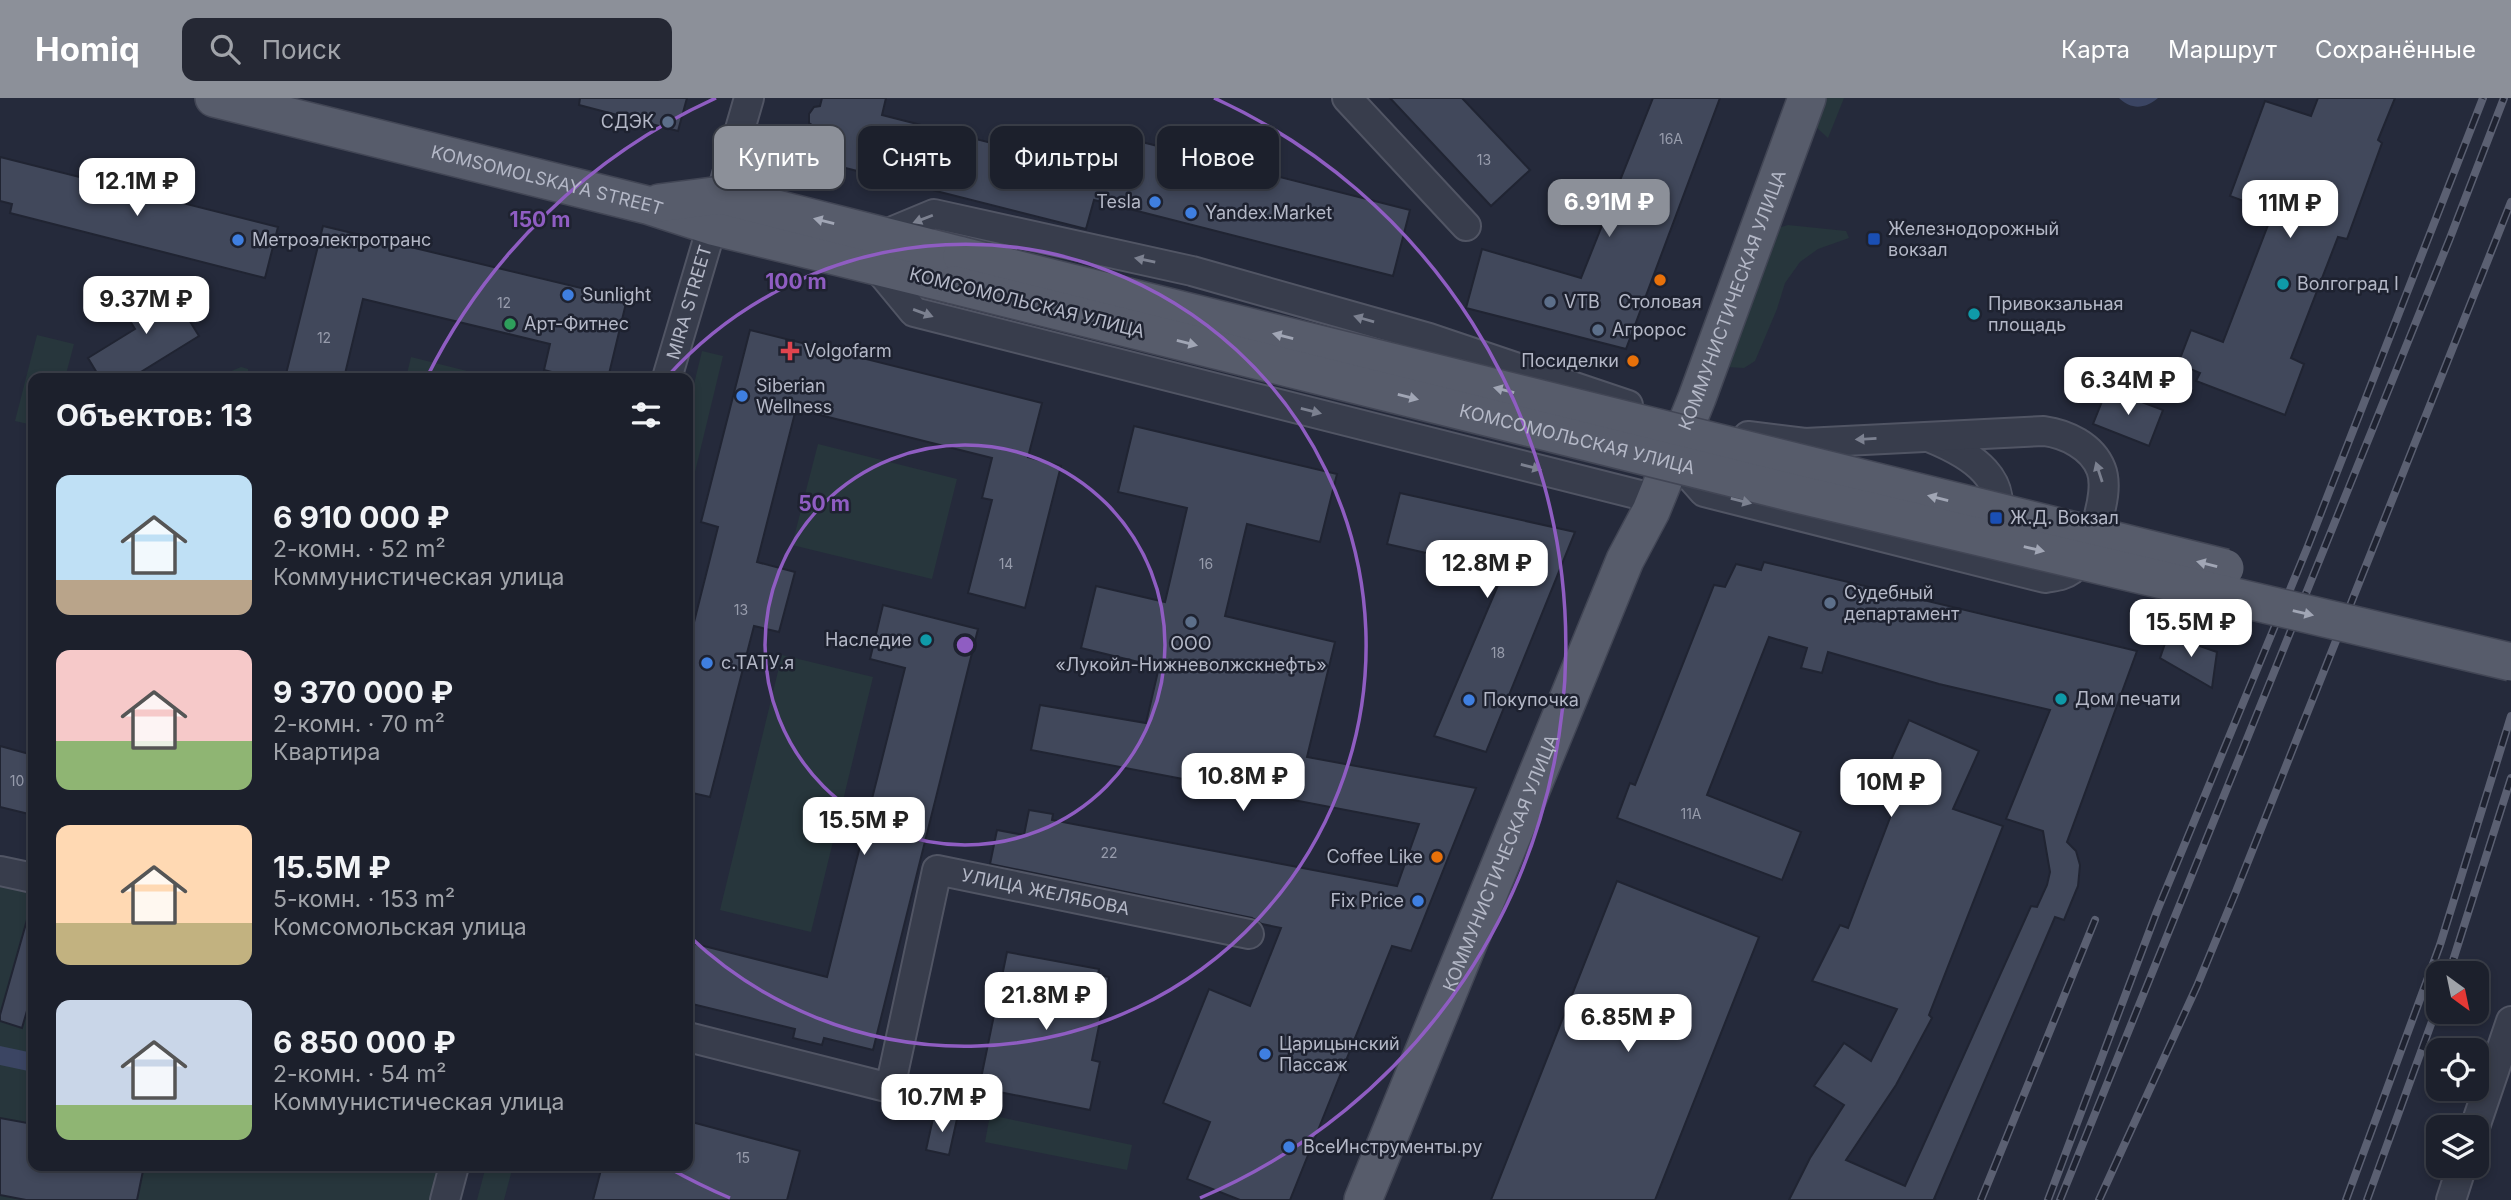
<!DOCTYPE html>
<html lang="ru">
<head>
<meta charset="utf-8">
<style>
  body { margin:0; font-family:Inter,sans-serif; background:#252834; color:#f1f3f6; height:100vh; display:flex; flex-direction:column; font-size:26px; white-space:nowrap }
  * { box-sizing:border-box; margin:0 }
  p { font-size:23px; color:#a0a3a9 }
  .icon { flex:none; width:38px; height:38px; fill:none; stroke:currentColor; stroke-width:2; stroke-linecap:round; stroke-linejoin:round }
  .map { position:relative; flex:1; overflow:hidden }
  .panel { position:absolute; left:28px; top:275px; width:665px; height:798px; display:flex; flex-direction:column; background:#1c202c; border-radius:14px; box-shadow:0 4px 10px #0003,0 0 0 2px #3a3e48 }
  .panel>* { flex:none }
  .banner { position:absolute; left:714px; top:28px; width:665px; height:63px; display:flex; gap:14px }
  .needle { width:46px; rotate:147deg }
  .controls { position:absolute; left:2426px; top:863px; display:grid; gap:14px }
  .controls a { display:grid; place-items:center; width:63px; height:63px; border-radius:14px; background:#1c202c; box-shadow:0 4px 10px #0003,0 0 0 2px #3a3e48; font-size:35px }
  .price { position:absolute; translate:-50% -60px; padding:0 16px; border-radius:14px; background:#fff; color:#222; font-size:23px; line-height:46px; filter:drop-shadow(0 2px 4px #0008) }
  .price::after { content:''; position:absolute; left:50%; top:42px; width:21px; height:16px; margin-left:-10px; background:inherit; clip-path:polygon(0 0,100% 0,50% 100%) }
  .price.active { background:#8c9099; color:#fff }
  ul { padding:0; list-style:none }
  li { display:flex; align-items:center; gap:21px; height:175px; padding:0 28px }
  li span { display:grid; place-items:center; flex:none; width:196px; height:140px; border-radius:14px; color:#555 }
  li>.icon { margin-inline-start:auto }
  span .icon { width:84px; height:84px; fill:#fffc; stroke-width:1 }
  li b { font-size:30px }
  h2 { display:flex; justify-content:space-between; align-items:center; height:84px; padding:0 28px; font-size:30px }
  .tag { padding:0 24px; border-radius:14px; background:#1c202c; box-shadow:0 4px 10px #0003,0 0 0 2px #3a3e48; font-size:24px; line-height:63px }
  .tag.active { background:#8c9099; color:#fff }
  header { display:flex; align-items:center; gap:42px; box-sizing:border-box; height:98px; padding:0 35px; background:#8c9099; color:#fff }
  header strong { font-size:33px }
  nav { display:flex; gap:38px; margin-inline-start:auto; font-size:24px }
  .search { width:490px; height:63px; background:#252834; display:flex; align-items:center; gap:18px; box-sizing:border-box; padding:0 24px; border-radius:14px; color:#a0a3a9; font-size:26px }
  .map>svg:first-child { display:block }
  .green { fill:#27363c }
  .water { fill:#3b4563 }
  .building { fill:#41485b; stroke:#202432; stroke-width:2 }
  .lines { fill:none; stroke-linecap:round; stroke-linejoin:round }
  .minor-casing { stroke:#515564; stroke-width:32 }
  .major-casing { stroke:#424655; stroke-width:40 }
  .minor { stroke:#383d4c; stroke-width:28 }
  .major { stroke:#575c6b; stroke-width:37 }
  .rail-casing { stroke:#5b6072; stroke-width:8 }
  .rail { stroke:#1e2230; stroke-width:5; stroke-dasharray:16; stroke-linecap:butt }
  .major-bridge-casing { stroke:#424655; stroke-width:40; stroke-linecap:butt }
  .major-bridge { stroke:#575c6b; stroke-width:37 }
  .oneway { fill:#7c8190 }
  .oneway2 { fill:#a1a6b5 }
  .ring { fill:none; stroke:#8f5dc2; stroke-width:3.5 }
  .service-dot { fill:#5c6f8a; stroke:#1e2230; stroke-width:2.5 }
  .shop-dot { fill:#3f7fe0; stroke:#1e2230; stroke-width:2.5 }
  .transit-dot { fill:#1a4fb4; stroke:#1e2230; stroke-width:2.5 }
  .food-dot { fill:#e8710a; stroke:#1e2230; stroke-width:2.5 }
  .culture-dot { fill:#0f9aa8; stroke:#1e2230; stroke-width:2.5 }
  .leisure-dot { fill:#2e9e5b; stroke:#1e2230; stroke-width:2.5 }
  .health-dot { fill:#e0444e; stroke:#1e2230; stroke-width:2.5 }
  .labels { text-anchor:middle; stroke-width:5; stroke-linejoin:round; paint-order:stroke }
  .number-label { font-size:14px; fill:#979cac }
  .poi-label { font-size:18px; fill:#b4b8c7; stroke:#1e2230; text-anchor:start }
  .street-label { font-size:18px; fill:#b4b8c7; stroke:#1e2230 }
  .centre { fill:#8f5dc2; stroke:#1e2230; stroke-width:3.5 }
  .ring-label { font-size:21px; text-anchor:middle; font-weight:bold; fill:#8f5dc2; stroke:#1e2230; stroke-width:5; stroke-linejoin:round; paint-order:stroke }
</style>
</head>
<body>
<header>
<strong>Homiq</strong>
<div class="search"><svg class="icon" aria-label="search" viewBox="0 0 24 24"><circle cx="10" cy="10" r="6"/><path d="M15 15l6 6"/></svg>Поиск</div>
<nav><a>Карта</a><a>Маршрут</a><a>Сохранённые</a></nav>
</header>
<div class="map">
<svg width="2511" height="1102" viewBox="0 0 2511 1102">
  <rect width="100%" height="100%" fill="#252a3b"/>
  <g class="green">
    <path d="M1824 0H1844L1828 40 1816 29Z"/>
    <path d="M1788 127 1846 133 1849 140 1818 151 1800 164 1785 185 1777 211 1755 263 1744 270 1726 269 1778 130Z"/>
    <path d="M37 237 74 246 65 280H33V327L15 323Z"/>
    <path d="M702 253 723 258 688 403V311Z"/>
    <path d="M411 259 495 280H406Z"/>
    <path d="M241 269 248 271V280H215Z"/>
    <path d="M818 346 957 381 932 481 792 447Z"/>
    <path d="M782 557 873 579 811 834 720 812Z"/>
    <path d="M0 780 33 788V1068H440L430 1102H0Z"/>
    <path d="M990 1017 1132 1047 1127 1072 985 1044Z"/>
    <path d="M486 1068H513L504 1102H477Z"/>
  </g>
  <g class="water">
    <path d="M2119 0H2158C2145 11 2131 12 2119 0Z"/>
    <path d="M0 948 33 955V974L0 967Z"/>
  </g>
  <g class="building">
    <path d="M580 0H687L678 33 579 7Z"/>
    <path d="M822 0H886L882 17 1121 78 1130 41 1410 112 1393 178 1094 102 1086 131 806 60 815 29 809 25V16L814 9 820 8Z"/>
    <path d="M1390 0H1462L1530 72 1491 108Z"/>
    <path d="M1653 0H1720L1626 251 1466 210 1482 151 1581 180Z"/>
    <path d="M2318 0H2395L2378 42 2382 45 2347 141 2338 139 2291 260 2304 266 2285 317 2196 283 2200 275 2178 266 2191 232 2223 244 2273 114 2230 98 2265 3 2311 18Z"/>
    <path d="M0 59 278 129 265 180 10 115 12 106 0 103Z"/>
    <path d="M323 128 627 201 608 280H575L544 272 550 246 363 201 344 280H285Z"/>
    <path d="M165 183 199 238 131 280H100L88 260 135 231 122 210Z"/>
    <path d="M750 232 1042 305 1028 359 1061 368 1025 510 968 495 992 402 982 400 992 360 796 311 757 464 795 474 779 534 754 528 710 699 688 694V548L718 429 701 424Z"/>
    <path d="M2107 291 2163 312 2149 348 2093 326Z"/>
    <path d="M1134 328 1337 376 1320 444 1247 426 1225 518 1335 544 1307 659 1476 690 1411 853 1392 848 1290 1102H1240L1187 1081 1210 1024 1163 1005 1209 891 1250 908 1281 830 1262 826 1252 820 990 766 997 732 1024 737 1029 712 1053 716 1052 722 1397 788 1419 726 1031 652 1040 607 1146 625 1159 569 1081 550 1096 488 1165 504 1187 410 1118 394Z"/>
    <path d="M1400 395 1575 434 1486 654 1434 638 1504 473 1387 446Z"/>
    <path d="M1764 464 2137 553 2067 744 2076 753 2080 767 2078 788 2064 822 2055 819 1934 1101 1936 1102H1789L1810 1060 1844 1007 1814 988 1844 945 1871 963 1897 911 1812 883 1840 827 1848 830 1909 670 1891 662 1909 622 1979 653 1953 711 2003 728 1929 917 1932 920 1896 987 1846 1062 1905 1088 2031 808 2037 809 2047 787 2050 774 2043 733 2006 721 2050 612 1939 586 1828 554 1822 575 1801 570 1807 550 1769 539 1707 697 1801 734 1782 782 1617 720 1630 685 1635 687 1714 487 1725 489 1736 466 1761 472Z"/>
    <path d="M883 507 978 531 873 952 824 940 822 947 793 940 795 931 688 905V844L827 879 905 570 870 561Z"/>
    <path d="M2168 537 2217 554 2212 590 2160 560Z"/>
    <path d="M0 648 33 657V717L0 709Z"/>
    <path d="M1617 783 1759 839 1655 1102H1491Z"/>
    <path d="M27 822 33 823V892L22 930 0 923V917Z"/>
    <path d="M1007 854 1099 871 1098 877 1109 879 1092 962 1100 964 1090 1012 979 990Z"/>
    <path d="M934 1016 957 1021 949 1057 926 1052Z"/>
    <path d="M0 1020 33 1026V1068H144L137 1102H26L0 1097Z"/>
    <path d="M688 1023 800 1053 787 1102H593L602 1068H688Z"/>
  </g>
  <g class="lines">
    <defs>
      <g id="minor">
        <path d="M1347 0 1466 128"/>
        <path d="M721 97 749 0"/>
        <path d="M881 138 934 116 1192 173 1429 240 1628 307"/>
        <path d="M876 168 914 214 1656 401"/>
        <path id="s1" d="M667 280 712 128"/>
        <path d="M1931 340C1970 356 2015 382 1991 431"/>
        <path d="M1680 361 1682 369 1704 394 2045 480C2055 478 2063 478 2071 472 2090 454 2111 396 2101 371 2092 348 2066 336 2044 333L1805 345 1748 338"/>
        <path d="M0 773 33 780"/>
        <path id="s2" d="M688 939 890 990 937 772 1249 836"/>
        <path d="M2475 1029 2511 923"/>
        <path d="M445 1102 454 1068"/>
        <path d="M2451 1102 2462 1068"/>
      </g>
      <g id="major">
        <path id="s3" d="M214 0 647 107 712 128 954 187"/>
        <path d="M659 105 721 97 962 158"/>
        <path id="s4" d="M1363 1102 1625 462 1651 413 1697 300 1807 0"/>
      </g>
    </defs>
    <use href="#minor" class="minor-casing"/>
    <use href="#major" class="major-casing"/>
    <use href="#minor" class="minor"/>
    <use href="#major" class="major"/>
    <defs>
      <g id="rail">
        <path d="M2449 875 2511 680"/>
        <path d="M1981 1102 2095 822"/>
        <path d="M2048 1102 2157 813 2308 448 2483 0"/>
        <path d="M2060 1102 2450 140 2504 0"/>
        <path d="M2099 1102 2197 888 2235 796 2511 104"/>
        <path d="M2346 1102 2440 847 2511 618"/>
        <path d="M2367 1102 2438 907"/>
      </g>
    </defs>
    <use href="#rail" class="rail-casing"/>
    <use href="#rail" class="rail"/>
    <defs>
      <g id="major-bridge">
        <path d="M962 158 2225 470"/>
        <path id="s5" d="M954 187 1793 395 2511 564"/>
      </g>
    </defs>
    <use href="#major-bridge" class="major-bridge-casing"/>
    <use href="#major-bridge" class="major-bridge"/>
  </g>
  <defs><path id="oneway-solid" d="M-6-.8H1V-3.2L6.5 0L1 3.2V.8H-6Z" transform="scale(1.75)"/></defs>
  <g class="oneway">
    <use href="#oneway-solid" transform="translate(923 121) rotate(159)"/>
    <use href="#oneway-solid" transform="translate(1145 162) rotate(-168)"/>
    <use href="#oneway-solid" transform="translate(923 215) rotate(20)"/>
    <use href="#oneway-solid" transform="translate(1364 221) rotate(-164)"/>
    <use href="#oneway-solid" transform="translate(1311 313) rotate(14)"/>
    <use href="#oneway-solid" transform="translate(1866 341) rotate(177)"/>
    <use href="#oneway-solid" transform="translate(1531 369) rotate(14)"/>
    <use href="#oneway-solid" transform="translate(2099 374) rotate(-108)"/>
    <use href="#oneway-solid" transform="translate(1741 403) rotate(14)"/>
  </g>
  <g class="oneway2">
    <use href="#oneway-solid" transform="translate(824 123) rotate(-166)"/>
    <use href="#oneway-solid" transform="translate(1283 238) rotate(-166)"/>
    <use href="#oneway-solid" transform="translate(1187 245) rotate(14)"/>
    <use href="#oneway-solid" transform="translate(1504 292) rotate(-166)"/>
    <use href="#oneway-solid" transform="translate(1408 299) rotate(14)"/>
    <use href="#oneway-solid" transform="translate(1938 400) rotate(-166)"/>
    <use href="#oneway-solid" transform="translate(2034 451) rotate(13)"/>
    <use href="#oneway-solid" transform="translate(2207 466) rotate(-166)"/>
    <use href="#oneway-solid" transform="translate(2303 515) rotate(13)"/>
  </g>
  <g class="ring">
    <circle cx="965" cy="547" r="200"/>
    <path d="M667 279A401 401 0 1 1 689 838"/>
    <path d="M730 1100A601 601 0 0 1 669 1070M427 279A601 601 0 0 1 716 0M1214 0A601 601 0 0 1 1200 1100"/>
  </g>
  <g class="service-dot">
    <circle cx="668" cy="24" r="7"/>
    <circle cx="1550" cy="204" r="7"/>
    <circle cx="1598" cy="232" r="7"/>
    <circle cx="1830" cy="505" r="7"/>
    <circle cx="1191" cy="524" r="7"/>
  </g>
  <g class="shop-dot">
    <circle cx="1155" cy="104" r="7"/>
    <circle cx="1191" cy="115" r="7"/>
    <circle cx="238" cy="142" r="7"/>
    <circle cx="568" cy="197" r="7"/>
    <circle cx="742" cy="298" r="7"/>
    <circle cx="707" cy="565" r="7"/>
    <circle cx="1469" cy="602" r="7"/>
    <circle cx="1418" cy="803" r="7"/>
    <circle cx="1265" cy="956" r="7"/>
    <circle cx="1289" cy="1049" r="7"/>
  </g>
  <g class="transit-dot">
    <rect x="1867" y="134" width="14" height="14" rx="3.5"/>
    <rect x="1989" y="413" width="14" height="14" rx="3.5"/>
  </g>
  <g class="food-dot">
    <circle cx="1660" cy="182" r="7"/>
    <circle cx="1633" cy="263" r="7"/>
    <circle cx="1437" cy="759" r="7"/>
  </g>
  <g class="culture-dot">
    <circle cx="2283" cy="186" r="7"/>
    <circle cx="1974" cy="216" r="7"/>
    <circle cx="926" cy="542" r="7"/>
    <circle cx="2061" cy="601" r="7"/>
  </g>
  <circle class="leisure-dot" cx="510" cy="226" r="7"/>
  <path class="health-dot" d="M786.5 242.5h7v7h7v7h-7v7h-7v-7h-7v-7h7z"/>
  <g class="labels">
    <g class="number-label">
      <text x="1671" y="46">16А</text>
      <text x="1484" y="67">13</text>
      <text x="504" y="210">12</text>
      <text x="324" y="245">12</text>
      <text x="1006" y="471">14</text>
      <text x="1206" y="471">16</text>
      <text x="741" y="517">13</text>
      <text x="1498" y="560">18</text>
      <text x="17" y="688">10</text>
      <text x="1691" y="721">11А</text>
      <text x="1109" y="760">22</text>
      <text x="743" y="1065">15</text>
    </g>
    <g class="poi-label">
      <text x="654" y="30" text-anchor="end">СДЭК</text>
      <text x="1141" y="110" text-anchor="end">Tesla</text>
      <text x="1205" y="121">Yandex.Market</text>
      <text x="1888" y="137">Железнодорожный<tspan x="1888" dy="21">вокзал</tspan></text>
      <text x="252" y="148">Метроэлектротранс</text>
      <text x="2297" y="192">Волгоград I</text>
      <text x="582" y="203">Sunlight</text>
      <text x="1564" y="210">VTB</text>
      <text x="1660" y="210" text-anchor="middle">Столовая</text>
      <text x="1988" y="212">Привокзальная<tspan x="1988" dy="21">площадь</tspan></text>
      <text x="524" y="232">Арт-Фитнес</text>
      <text x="1612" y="238">Агророс</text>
      <text x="804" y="259">Volgofarm</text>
      <text x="1619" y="269" text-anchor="end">Посиделки</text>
      <text x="756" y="294">Siberian<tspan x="756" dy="21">Wellness</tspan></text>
      <text x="2010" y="426">Ж.Д. Вокзал</text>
      <text x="1844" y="501">Судебный<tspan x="1844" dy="21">департамент</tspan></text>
      <text x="912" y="548" text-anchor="end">Наследие</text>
      <text x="1191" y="552" text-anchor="middle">ООО<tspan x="1191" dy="21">«Лукойл-Нижневолжскнефть»</tspan></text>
      <text x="721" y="571">с.ТАТУ.я</text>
      <text x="2075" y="607">Дом печати</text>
      <text x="1483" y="608">Покупочка</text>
      <text x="1423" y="765" text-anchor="end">Coffee Like</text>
      <text x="1404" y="809" text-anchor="end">Fix Price</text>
      <text x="1279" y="952">Царицынский<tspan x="1279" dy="21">Пассаж</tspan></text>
      <text x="1303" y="1055">ВсеИнструменты.ру</text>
    </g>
    <g class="street-label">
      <text dy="6" stroke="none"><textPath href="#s3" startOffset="343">KOMSOMOLSKAYA STREET</textPath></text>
      <text dy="6" stroke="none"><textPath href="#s4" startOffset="973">КОММУНИСТИЧЕСКАЯ УЛИЦА</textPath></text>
      <text dy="6" stroke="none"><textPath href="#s1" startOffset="79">MIRA STREET</textPath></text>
      <text transform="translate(1027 205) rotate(14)" y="6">КОМСОМОЛЬСКАЯ УЛИЦА</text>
      <text dy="6" stroke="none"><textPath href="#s5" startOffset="642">КОМСОМОЛЬСКАЯ УЛИЦА</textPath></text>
      <text dy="6" stroke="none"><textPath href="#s4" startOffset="364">КОММУНИСТИЧЕСКАЯ УЛИЦА</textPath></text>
      <text dy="6" stroke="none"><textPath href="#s2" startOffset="542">УЛИЦА ЖЕЛЯБОВА</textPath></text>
    </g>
  </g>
  <circle cx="965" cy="547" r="10" class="centre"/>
  <g class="ring-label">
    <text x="540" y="129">150 m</text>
    <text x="796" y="191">100 m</text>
    <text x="824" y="413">50 m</text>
  </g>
</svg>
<div class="controls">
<a><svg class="needle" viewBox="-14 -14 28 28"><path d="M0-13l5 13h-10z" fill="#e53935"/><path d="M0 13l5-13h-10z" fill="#a0a3a9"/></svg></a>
<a><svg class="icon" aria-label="locate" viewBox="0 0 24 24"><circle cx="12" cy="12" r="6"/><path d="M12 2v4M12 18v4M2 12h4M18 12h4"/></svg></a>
<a><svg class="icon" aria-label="layers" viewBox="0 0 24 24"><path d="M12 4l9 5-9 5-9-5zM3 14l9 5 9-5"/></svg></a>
</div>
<b class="price" style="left:137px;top:120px">12.1M ₽</b>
<b class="price active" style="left:1609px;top:141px">6.91M ₽</b>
<b class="price" style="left:2290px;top:142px">11M ₽</b>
<b class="price" style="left:146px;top:238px">9.37M ₽</b>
<b class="price" style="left:2128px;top:319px">6.34M ₽</b>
<b class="price" style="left:1487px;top:502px">12.8M ₽</b>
<b class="price" style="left:2191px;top:561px">15.5M ₽</b>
<b class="price" style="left:1243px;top:715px">10.8M ₽</b>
<b class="price" style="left:1891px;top:721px">10M ₽</b>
<b class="price" style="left:864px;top:759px">15.5M ₽</b>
<b class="price" style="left:1046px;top:934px">21.8M ₽</b>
<b class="price" style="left:1628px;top:956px">6.85M ₽</b>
<b class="price" style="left:942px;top:1036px">10.7M ₽</b>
<div class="banner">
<a class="tag active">Купить</a>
<a class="tag">Снять</a>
<a class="tag">Фильтры</a>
<a class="tag">Новое</a>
</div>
<section class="panel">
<h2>Объектов: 13<svg class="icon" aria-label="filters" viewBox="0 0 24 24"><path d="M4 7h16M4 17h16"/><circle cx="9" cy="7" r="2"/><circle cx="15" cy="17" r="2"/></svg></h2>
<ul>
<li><span style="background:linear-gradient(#bfe0f5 75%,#b9a48a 0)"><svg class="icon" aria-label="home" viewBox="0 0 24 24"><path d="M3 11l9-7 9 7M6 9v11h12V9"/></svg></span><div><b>6 910 000 ₽</b><p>2-комн. · 52 m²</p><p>Коммунистическая улица</p></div></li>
<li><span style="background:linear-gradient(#f6c9c9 65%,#8fb573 0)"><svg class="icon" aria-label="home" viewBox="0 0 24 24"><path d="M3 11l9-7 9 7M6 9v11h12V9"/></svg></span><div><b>9 370 000 ₽</b><p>2-комн. · 70 m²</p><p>Квартира</p></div></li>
<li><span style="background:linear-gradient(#ffd9b3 70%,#c2b280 0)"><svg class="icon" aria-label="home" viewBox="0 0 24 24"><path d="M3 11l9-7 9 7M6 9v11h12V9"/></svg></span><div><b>15.5M ₽</b><p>5-комн. · 153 m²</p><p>Комсомольская улица</p></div></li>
<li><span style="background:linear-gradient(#c9d6e8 75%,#8fb573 0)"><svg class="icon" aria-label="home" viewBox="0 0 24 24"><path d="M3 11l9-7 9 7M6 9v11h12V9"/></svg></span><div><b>6 850 000 ₽</b><p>2-комн. · 54 m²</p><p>Коммунистическая улица</p></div></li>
</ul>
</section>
</div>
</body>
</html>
